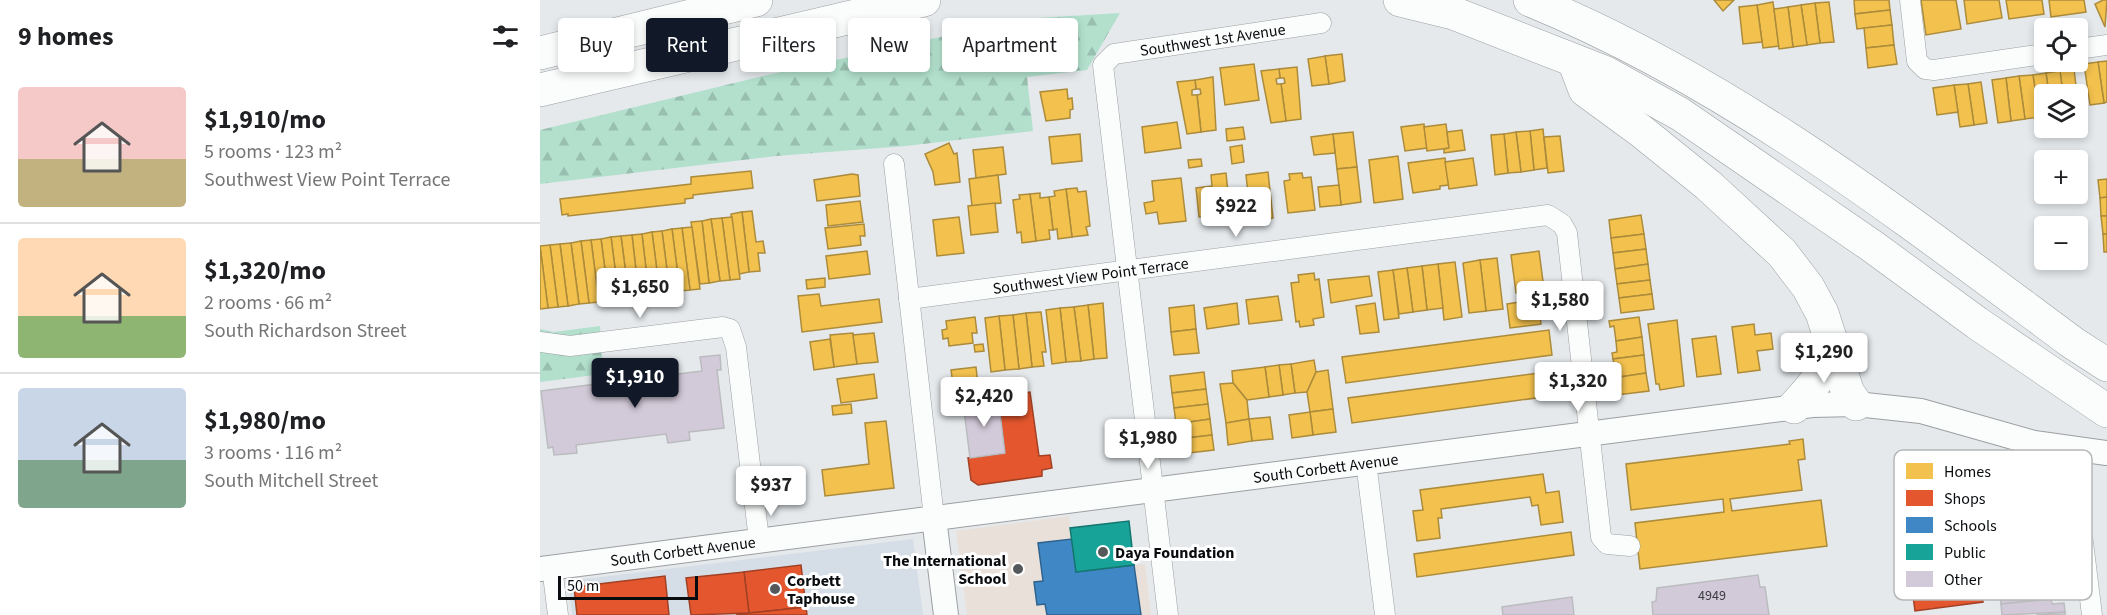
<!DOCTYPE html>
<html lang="en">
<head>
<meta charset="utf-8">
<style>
  body { margin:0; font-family:"Source Sans 3",sans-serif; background:#f6f6f6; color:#202124; height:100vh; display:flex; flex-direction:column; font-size:22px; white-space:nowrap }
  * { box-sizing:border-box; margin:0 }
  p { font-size:20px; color:#757577 }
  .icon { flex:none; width:33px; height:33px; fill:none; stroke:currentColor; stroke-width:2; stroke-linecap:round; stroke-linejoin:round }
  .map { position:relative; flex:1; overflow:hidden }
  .sheet { display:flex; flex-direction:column; background:#fff; width:540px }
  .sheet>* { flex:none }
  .hud { position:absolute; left:18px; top:18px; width:570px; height:54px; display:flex; gap:12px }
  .tools { position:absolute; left:1494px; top:18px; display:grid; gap:12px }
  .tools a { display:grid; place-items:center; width:54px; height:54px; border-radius:6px; background:#fff; box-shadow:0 3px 9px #0003; font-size:30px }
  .scale { position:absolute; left:18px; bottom:15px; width:140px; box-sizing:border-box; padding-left:6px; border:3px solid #090c0e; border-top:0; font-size:16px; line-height:21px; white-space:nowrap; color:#090c0e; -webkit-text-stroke:4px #fff; paint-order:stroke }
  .price { position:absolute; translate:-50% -51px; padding:0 14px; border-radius:6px; background:#fff; color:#222; font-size:20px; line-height:39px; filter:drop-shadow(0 2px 3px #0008) }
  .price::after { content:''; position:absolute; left:50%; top:36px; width:18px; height:14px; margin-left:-9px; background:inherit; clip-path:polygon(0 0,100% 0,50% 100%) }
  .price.current { background:#111827; color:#fff }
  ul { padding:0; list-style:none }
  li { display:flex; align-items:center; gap:18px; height:150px; padding:0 18px }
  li+li { border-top:2px solid #e0e0e0 }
  li span { display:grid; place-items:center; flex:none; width:168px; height:120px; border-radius:6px; color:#555 }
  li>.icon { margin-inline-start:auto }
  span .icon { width:72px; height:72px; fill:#fffc; stroke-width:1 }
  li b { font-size:26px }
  h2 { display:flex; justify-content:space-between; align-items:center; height:72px; padding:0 18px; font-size:26px }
  .tag { padding:0 21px; border-radius:6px; background:#fff; box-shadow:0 3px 9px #0003; font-size:21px; line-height:54px }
  .tag.current { background:#111827; color:#fff }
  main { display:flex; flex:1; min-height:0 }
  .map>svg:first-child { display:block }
  .built { fill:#d5dee6 }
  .education { fill:#eae0da }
  .forest { fill:url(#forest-firs) }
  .homes { fill:#f2c14e; stroke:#ac8b3b; stroke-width:1.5 }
  .shops { fill:#e4572e; stroke:#a24024; stroke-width:1.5 }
  .schools { fill:#3f88c5; stroke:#2f638e; stroke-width:1.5 }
  .public { fill:#17a398; stroke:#13766f; stroke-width:1.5 }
  .building { fill:#d3cad9; stroke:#bbbcbf; stroke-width:1.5 }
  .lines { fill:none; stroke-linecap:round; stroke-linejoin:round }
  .minor-casing { stroke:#9c9fa1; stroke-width:21 }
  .tertiary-casing { stroke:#9c9fa1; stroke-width:26 }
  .motorway-casing { stroke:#9c9fa1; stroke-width:34 }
  .minor { stroke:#fbfcfc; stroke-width:20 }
  .tertiary { stroke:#fbfcfc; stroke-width:24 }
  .motorway { stroke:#fbfcfc; stroke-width:33 }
  .poi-dot { fill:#56595c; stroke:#fff; stroke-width:2 }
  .labels { text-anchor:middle; stroke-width:6; stroke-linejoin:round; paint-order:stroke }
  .number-label { font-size:14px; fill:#3c3c41 }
  .street-label { font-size:16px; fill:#090c0e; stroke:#fff }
  .poi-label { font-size:16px; font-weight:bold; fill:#090c0e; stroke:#fff; text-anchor:start }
  .key { fill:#fff; stroke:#b5b6b7; stroke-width:1.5 }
  .key-label { font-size:16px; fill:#090c0e }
</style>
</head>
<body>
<main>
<section class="sheet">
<h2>9 homes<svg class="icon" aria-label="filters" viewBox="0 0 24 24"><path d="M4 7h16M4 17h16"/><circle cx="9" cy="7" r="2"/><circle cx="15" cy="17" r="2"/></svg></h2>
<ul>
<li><span style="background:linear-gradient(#f6c9c9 60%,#c2b280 0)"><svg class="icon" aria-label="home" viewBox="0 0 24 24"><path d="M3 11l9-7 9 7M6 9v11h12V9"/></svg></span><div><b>$1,910/mo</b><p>5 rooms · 123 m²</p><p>Southwest View Point Terrace</p></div></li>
<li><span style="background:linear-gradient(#ffd9b3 65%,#8fb573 0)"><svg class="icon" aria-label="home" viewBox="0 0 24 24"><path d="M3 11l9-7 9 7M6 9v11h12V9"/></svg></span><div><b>$1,320/mo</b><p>2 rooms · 66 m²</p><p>South Richardson Street</p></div></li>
<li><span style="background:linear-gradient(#c9d6e8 60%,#7fa58c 0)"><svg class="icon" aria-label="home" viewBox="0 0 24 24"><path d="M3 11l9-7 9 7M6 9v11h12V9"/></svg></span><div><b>$1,980/mo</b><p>3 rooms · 116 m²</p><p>South Mitchell Street</p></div></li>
</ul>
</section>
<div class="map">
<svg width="1567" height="615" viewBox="0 0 1567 615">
  <defs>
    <pattern id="forest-firs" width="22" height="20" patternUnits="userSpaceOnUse" patternTransform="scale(1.5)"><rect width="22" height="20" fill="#b2e0cd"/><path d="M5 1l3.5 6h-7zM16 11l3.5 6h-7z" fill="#98bfaf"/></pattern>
  </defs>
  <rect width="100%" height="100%" fill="#e5e9ec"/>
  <path class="built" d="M373 539 383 615H32L28 581Z"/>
  <path class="education" d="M529 516 536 572 605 564 611 615H427L416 531Z"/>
  <g class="forest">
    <path d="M580 13 547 70 487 77 493 131 366 146 236 156 0 184V130L223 76 400 37 497 18Z"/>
    <path d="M60 326 63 374 0 382V329L14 332Z"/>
  </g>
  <g class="homes">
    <path d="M1174 0H1194L1183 11Z"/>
    <path d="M1314 0H1349L1350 10 1315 14Z"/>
    <path d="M1381 0H1416L1421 29 1386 35Z"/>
    <path d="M1424 0H1459L1462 18 1427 24Z"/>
    <path d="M1466 0H1502L1504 14 1469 19Z"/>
    <path d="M1509 0H1544L1546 12 1511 17Z"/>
    <path d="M1563 0H1567L1565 27 1555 4Z"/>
    <path d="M1233 2 1239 46 1223 48 1217 5Z"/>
    <path d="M1289 2 1294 42 1280 43 1275 3Z"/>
    <path d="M1275 3 1280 43 1267 45 1261 5Z"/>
    <path d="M1217 5 1222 42 1203 44 1199 7Z"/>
    <path d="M1261 5 1267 45 1253 47 1248 7Z"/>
    <path d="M1248 7 1253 47 1239 49 1234 9Z"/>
    <path d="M1350 10 1352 25 1317 29 1315 14Z"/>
    <path d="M1352 25 1354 45 1326 48 1324 28Z"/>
    <path d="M1354 45 1357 64 1328 68 1326 48Z"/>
    <path d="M802 54 805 81 789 84 785 56Z"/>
    <path d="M785 56 789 84 772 86 768 59Z"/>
    <path d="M1567 61V102L1564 103 1558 62Z"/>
    <path d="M1558 62 1564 103 1550 105 1544 64Z"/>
    <path d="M714 64 719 100 685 105 680 68Z"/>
    <path d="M757 67 761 119 746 121 741 84 745 83 744 78H740L739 69Z"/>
    <path d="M739 69 740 78 736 79 737 84H741L746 121 731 123 721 71Z"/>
    <path d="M1534 69 1537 94H1523L1520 71Z"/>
    <path d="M1520 71 1523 94H1509L1506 73Z"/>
    <path d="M1506 73 1509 94H1504V117H1499L1493 75Z"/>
    <path d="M1493 75 1499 117 1485 119 1479 76Z"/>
    <path d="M1479 76 1485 119 1471 121 1466 78Z"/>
    <path d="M673 77 676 130 661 132 657 95 661 94 660 89H656L655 80Z"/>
    <path d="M1466 78 1471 121 1458 123 1452 80Z"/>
    <path d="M655 80 656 89 652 90V95H657L661 132 647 134 637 82Z"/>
    <path d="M1441 82 1447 123 1434 125 1428 84Z"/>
    <path d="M1428 84 1434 125 1420 127 1414 85Z"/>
    <path d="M1414 85 1418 112 1397 115 1393 88Z"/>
    <path d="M527 89 528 99 532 98 533 109 530 110V118L506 121 500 92Z"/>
    <path d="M637 122 641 148 605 153 602 127Z"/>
    <path d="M884 124 887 148 865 151 861 127Z"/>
    <path d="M906 124 909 148 887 151 884 127Z"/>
    <path d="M703 127 705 139 687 141 686 129Z"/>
    <path d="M1003 129 1007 168 994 170 990 131Z"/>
    <path d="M922 130 925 150 904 153V149L909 148 907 132Z"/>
    <path d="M990 131 994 170 981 172 976 132Z"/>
    <path d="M813 132 817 167 797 169 793 134Z"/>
    <path d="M976 132 981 172 968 173 964 134Z"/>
    <path d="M540 134 542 161 512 164 509 137Z"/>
    <path d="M793 134 795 153 774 155 771 137Z"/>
    <path d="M964 134 968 173 955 175 951 135Z"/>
    <path d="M1020 136 1024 171 1008 173 1004 137Z"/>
    <path d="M409 143 414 154 417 153 420 182 395 185 393 172 385 154Z"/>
    <path d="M702 145 704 162 692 164 690 147Z"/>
    <path d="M463 147 466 174 436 178 433 150Z"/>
    <path d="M858 156 863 199 834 203 829 160Z"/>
    <path d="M905 158 909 185 900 186V189L873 193 868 163Z"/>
    <path d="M933 158 937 185 909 189 905 162Z"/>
    <path d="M661 159 662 166 649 168 648 160Z"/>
    <path d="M817 167 821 202 801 205 797 169Z"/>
    <path d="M211 171 213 188 153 195V198L145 199V203L28 216V214L22 215 20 199 151 184V177Z"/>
    <path d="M728 172 733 218 711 221 706 175Z"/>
    <path d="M686 173 691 221 669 224 668 216 659 217 656 188 672 186 671 175Z"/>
    <path d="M762 173 763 178 771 177 775 210 748 213 744 181 750 180 749 174Z"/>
    <path d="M312 174 318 175 320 196 277 201 274 180Z"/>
    <path d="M458 175 461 203 432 206 429 179Z"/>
    <path d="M641 178 646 221 619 224 617 212 606 214 604 203 614 201 612 181Z"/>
    <path d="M1567 179V197L1560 198 1558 180Z"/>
    <path d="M799 185 801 205 780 207 778 187Z"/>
    <path d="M537 188 538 192 546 191 550 226 546 227 548 235 532 237 526 189Z"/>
    <path d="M526 189 532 237 518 239 517 229 513 230 509 197 515 196 514 191Z"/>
    <path d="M500 193V198L509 197 513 230H509L510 239 496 241 490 194Z"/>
    <path d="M490 194 496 241 482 243 481 232 477 233 473 200 480 199 479 195Z"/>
    <path d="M1567 197V216H1561L1560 198Z"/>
    <path d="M320 201 323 222 288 226 286 205Z"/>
    <path d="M455 203 458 232 431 235 428 206Z"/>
    <path d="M212 211 216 242 223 241 225 253H218L220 271 209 272 202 212Z"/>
    <path d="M202 212 209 272 199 274 191 214Z"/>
    <path d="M1101 215 1104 234 1071 238 1069 220Z"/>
    <path d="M1561 216H1567V234H1563Z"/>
    <path d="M192 217 200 279 190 280 182 218Z"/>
    <path d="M419 217 424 253 397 256 393 220Z"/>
    <path d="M182 218 190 280 180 281 171 219Z"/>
    <path d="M171 219 180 281 169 283 162 221Z"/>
    <path d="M162 221 169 283 160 284 151 222Z"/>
    <path d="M324 224 325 236H320L321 245 288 249 285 228Z"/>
    <path d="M152 227 160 289 150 290 142 228Z"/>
    <path d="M142 228 150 290 140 291 132 229Z"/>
    <path d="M132 229 140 291 130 293 122 231Z"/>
    <path d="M122 231 130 293 120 294 112 232Z"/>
    <path d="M112 232 120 294 109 295 102 234Z"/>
    <path d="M102 234 109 295 99 297 92 235Z"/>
    <path d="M1104 234 1106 249 1073 253 1071 238Z"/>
    <path d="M1563 234H1567V252H1564Z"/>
    <path d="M92 235 99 297 89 298 81 236Z"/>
    <path d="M81 236 89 298 79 299 71 237Z"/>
    <path d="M71 237 79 299 69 300 61 239Z"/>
    <path d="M61 239 69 300 59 302 51 240Z"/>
    <path d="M51 240 59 302 49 303 41 241Z"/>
    <path d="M41 241 49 303 39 304 31 243Z"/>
    <path d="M31 243 39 304 28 306 20 244Z"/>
    <path d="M20 244 28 306 18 307 10 245Z"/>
    <path d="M10 245 18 307 8 308 0 246Z"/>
    <path d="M0 246 8 308 0 309Z"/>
    <path d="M1106 249 1108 264 1075 269 1073 253Z"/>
    <path d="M327 251 330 274 289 279 286 256Z"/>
    <path d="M999 251 1004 289 976 293 971 255Z"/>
    <path d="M957 258 963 309 946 311 940 260Z"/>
    <path d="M940 260 946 311 929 313 923 263Z"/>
    <path d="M915 262 922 317 904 320 898 264Z"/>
    <path d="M898 264 903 308 887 310 882 266Z"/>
    <path d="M1108 264 1110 280 1077 284 1075 269Z"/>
    <path d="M882 266 887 310 873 312 867 268Z"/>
    <path d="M867 268 873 312 859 314 853 270Z"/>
    <path d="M853 270 859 318 844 320 838 272Z"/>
    <path d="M774 273 775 280 779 279 784 317 773 319 774 325 760 327 759 321 756 322 751 283 759 282 758 275Z"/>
    <path d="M829 276 832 296 791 303 788 280Z"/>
    <path d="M285 278V287L267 289 266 280Z"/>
    <path d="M1110 280 1112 294 1079 298 1077 284Z"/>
    <path d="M279 294 281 306 339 299 342 322 262 332 258 296Z"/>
    <path d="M1112 294 1114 309 1081 313 1079 298Z"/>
    <path d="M738 296 742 320 709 324 706 300Z"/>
    <path d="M998 299 1001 324 970 328 967 304Z"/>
    <path d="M563 303 567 358 554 359 548 305Z"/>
    <path d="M697 303 699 324 667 329 664 308Z"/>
    <path d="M835 303 839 332 820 334 816 306Z"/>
    <path d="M548 305 554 359 541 361 534 307Z"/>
    <path d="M654 305 656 329 631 332 629 308Z"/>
    <path d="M534 307 541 361 526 362 520 308Z"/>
    <path d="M520 308 526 362 512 364 506 310Z"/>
    <path d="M501 312 506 352H502L504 366 492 367 486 313Z"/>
    <path d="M486 313 492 367 479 369 473 315Z"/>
    <path d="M473 315 479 369 465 370 459 316Z"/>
    <path d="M459 316 465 370 451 372 445 318Z"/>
    <path d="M435 317 437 333H432L433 343 409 346 408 338 403 339 402 330 407 329 406 321Z"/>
    <path d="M1099 317 1102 337 1076 341 1074 326 1070 327 1069 321Z"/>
    <path d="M1137 320 1144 386 1120 390 1119 384H1116L1108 324Z"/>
    <path d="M1214 324 1215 335 1231 333 1233 349 1217 351 1220 370 1198 373 1192 327Z"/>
    <path d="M656 329 659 353 634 355 631 332Z"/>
    <path d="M1009 330 1012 355 806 383 802 357Z"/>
    <path d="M313 333 317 364 294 367 290 335Z"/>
    <path d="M334 333 338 362 317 364 313 335Z"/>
    <path d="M1176 336 1181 374 1157 377 1152 339Z"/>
    <path d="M1102 337 1104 355 1073 359 1072 353 1077 352 1076 341Z"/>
    <path d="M290 339 294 367 274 370 270 342Z"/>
    <path d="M443 344 444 351 435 352 434 345Z"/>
    <path d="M1104 355 1106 373 1080 377 1078 363 1074 364 1073 359Z"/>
    <path d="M774 360 776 372 767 392 755 393 751 364Z"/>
    <path d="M751 364 755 393 743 395 739 365Z"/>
    <path d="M739 365 743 395 729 397 725 367Z"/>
    <path d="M436 367 439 394 415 398 411 370Z"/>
    <path d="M725 367 729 397 707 400 693 383 692 371Z"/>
    <path d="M788 370 793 409 770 412 767 392 776 372Z"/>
    <path d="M1014 371 1018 395 812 423 808 398Z"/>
    <path d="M664 372 666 389 632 393 630 376Z"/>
    <path d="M1106 373 1109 391 1077 395V389L1081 388 1080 377Z"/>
    <path d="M334 374 337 398 301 403 297 379Z"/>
    <path d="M693 383 707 400 709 419 686 423 680 384Z"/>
    <path d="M666 389 668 404 634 408 632 393Z"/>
    <path d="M311 404 312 413 293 415 292 406Z"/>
    <path d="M668 404 670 419 636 424 634 408Z"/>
    <path d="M793 409 796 432 773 435 770 412Z"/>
    <path d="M770 412 773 435 752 438 749 415Z"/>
    <path d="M730 417 733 439 712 441 709 419Z"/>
    <path d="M670 419 672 435 638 439 636 424Z"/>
    <path d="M709 419 712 441 688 445 686 423Z"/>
    <path d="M346 421 354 488 285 496 282 470 329 464 325 423Z"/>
    <path d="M672 435 674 450 640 454 638 439Z"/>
    <path d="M1263 439 1265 459 1258 460 1262 490 1190 499 1192 511 1281 500 1287 546 1100 569 1095 523 1184 512 1183 499 1091 510 1086 464 1250 444 1249 441Z"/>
    <path d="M1003 474 1006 493 1019 491 1023 522 1001 525 998 505 992 506 990 497 901 509 902 518H898L900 538 877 541 873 511 883 510 880 490Z"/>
    <path d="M1031 532 1034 555 877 577 874 554Z"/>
  </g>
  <g class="shops">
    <path d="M490 392 499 456 510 455 512 468 502 470V476L438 485 431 480 428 458 465 453 458 397Z"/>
    <path d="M1434 534 1443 602 1375 611 1366 543Z"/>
    <path d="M261 565 266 607 209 613 204 572Z"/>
    <path d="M204 572 209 613 151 615 146 578Z"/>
    <path d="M125 576 129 615H37L34 587Z"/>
    <path d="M266 607 267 615H196L209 613Z"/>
  </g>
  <path class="schools" d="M532 539 536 572 594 565 601 615H507L505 604 497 605 494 582 503 581 498 543Z"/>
  <path class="public" d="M589 521 594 565 536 572 530 528Z"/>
  <g class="building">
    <path d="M180 355 181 370H177L184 428 149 432 150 440 128 443 126 434 36 445 37 453 14 455 13 447 8 448 1 391 162 371 160 357Z"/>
    <path d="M458 397 465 453 430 458 423 402Z"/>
    <path d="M1218 575 1220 587H1225L1229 615H1113L1112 602 1116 601 1117 588Z"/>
    <path d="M1520 582 1521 589 1510 590 1511 599 1461 604 1459 589Z"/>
    <path d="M1032 597 1034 615H963L962 607Z"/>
    <path d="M1511 599 1512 604 1524 603 1525 612 1462 615 1461 604Z"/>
    <path d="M1525 612V615H1496Z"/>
  </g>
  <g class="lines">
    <defs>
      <g id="minor">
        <path d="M1370 0 1377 61 1385 69 1394 70 1504 54"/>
        <path d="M1538 49 1567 45"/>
        <path d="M354 164 394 518"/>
        <path id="s1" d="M369 299 1008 215 1022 224 1027 233 1061 537 1067 544 1090 546"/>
        <path d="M0 342 30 346 183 327 190 329 196 347 219 540"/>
        <path d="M826 462 845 615"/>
        <path d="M1543 542 1552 615"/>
        <path d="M12 567 18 615"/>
        <path id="s2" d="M628 615 563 65 574 54 781 23"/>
      </g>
      <g id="tertiary">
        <path d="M394 518 406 615"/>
        <path id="s3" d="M0 569 1272 405 1316 404 1381 411 1494 443 1567 453"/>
      </g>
      <g id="motorway">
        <path d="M860 0 913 13 1064 72 1140 114 1332 246 1437 323 1567 411"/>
        <path d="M990 0C1190 82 1360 215 1533 343L1567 365"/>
        <path d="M0 53 216 0"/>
        <path d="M1034 61 1045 90 1101 131 1168 185 1242 253 1268 287 1282 313 1308 393 1316 404"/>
        <path d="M0 90 384 0"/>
        <path d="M1254 407C1277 381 1287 373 1290 338"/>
      </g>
    </defs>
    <use href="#minor" class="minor-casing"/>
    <use href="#tertiary" class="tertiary-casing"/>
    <use href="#motorway" class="motorway-casing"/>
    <use href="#minor" class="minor"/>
    <use href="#tertiary" class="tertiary"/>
    <use href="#motorway" class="motorway"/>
  </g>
  <g class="poi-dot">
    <circle cx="563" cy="552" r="6"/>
    <circle cx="478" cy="569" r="6"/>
    <circle cx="235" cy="589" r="6"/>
  </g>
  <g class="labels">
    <g class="number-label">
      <text x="1172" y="600">4949</text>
    </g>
    <g class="street-label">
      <text dy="6" stroke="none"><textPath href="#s2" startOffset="669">Southwest 1st Avenue</textPath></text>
      <text dy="6" stroke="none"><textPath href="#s1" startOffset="183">Southwest View Point Terrace</textPath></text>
      <text dy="6" stroke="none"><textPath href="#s3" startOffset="792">South Corbett Avenue</textPath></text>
      <text dy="6" stroke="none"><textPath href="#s3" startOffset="144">South Corbett Avenue</textPath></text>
    </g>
    <g class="poi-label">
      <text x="575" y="558">Daya Foundation</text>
      <text x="466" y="566" text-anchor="end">The International<tspan x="466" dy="18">School</tspan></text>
      <text x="247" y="586">Corbett<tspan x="247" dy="18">Taphouse</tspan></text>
    </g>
  </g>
  <rect x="1354" y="450" width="198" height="150" rx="9" class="key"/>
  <rect x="1366" y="463" width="27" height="16" fill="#f2c14e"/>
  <rect x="1366" y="490" width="27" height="16" fill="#e4572e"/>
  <rect x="1366" y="517" width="27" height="16" fill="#3f88c5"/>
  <rect x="1366" y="544" width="27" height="16" fill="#17a398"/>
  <rect x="1366" y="571" width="27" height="16" fill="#d3cad9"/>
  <g class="key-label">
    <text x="1404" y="477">Homes</text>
    <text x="1404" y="504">Shops</text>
    <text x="1404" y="531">Schools</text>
    <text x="1404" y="558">Public</text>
    <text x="1404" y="585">Other</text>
  </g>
</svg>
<div class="tools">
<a><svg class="icon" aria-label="locate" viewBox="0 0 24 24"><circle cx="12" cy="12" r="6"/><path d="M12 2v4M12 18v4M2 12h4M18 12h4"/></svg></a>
<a><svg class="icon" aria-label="layers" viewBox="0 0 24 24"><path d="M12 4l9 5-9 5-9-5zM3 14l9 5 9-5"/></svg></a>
<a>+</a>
<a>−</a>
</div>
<div class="scale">50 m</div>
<b class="price" style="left:696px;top:238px">$922</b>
<b class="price" style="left:100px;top:319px">$1,650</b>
<b class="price" style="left:1020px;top:332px">$1,580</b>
<b class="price" style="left:1284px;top:384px">$1,290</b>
<b class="price current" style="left:95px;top:409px">$1,910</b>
<b class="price" style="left:1038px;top:413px">$1,320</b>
<b class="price" style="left:444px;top:428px">$2,420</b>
<b class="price" style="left:608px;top:470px">$1,980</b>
<b class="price" style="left:231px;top:517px">$937</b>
<div class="hud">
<a class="tag">Buy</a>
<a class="tag current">Rent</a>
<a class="tag">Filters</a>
<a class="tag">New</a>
<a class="tag">Apartment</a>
</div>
</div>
</main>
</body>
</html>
